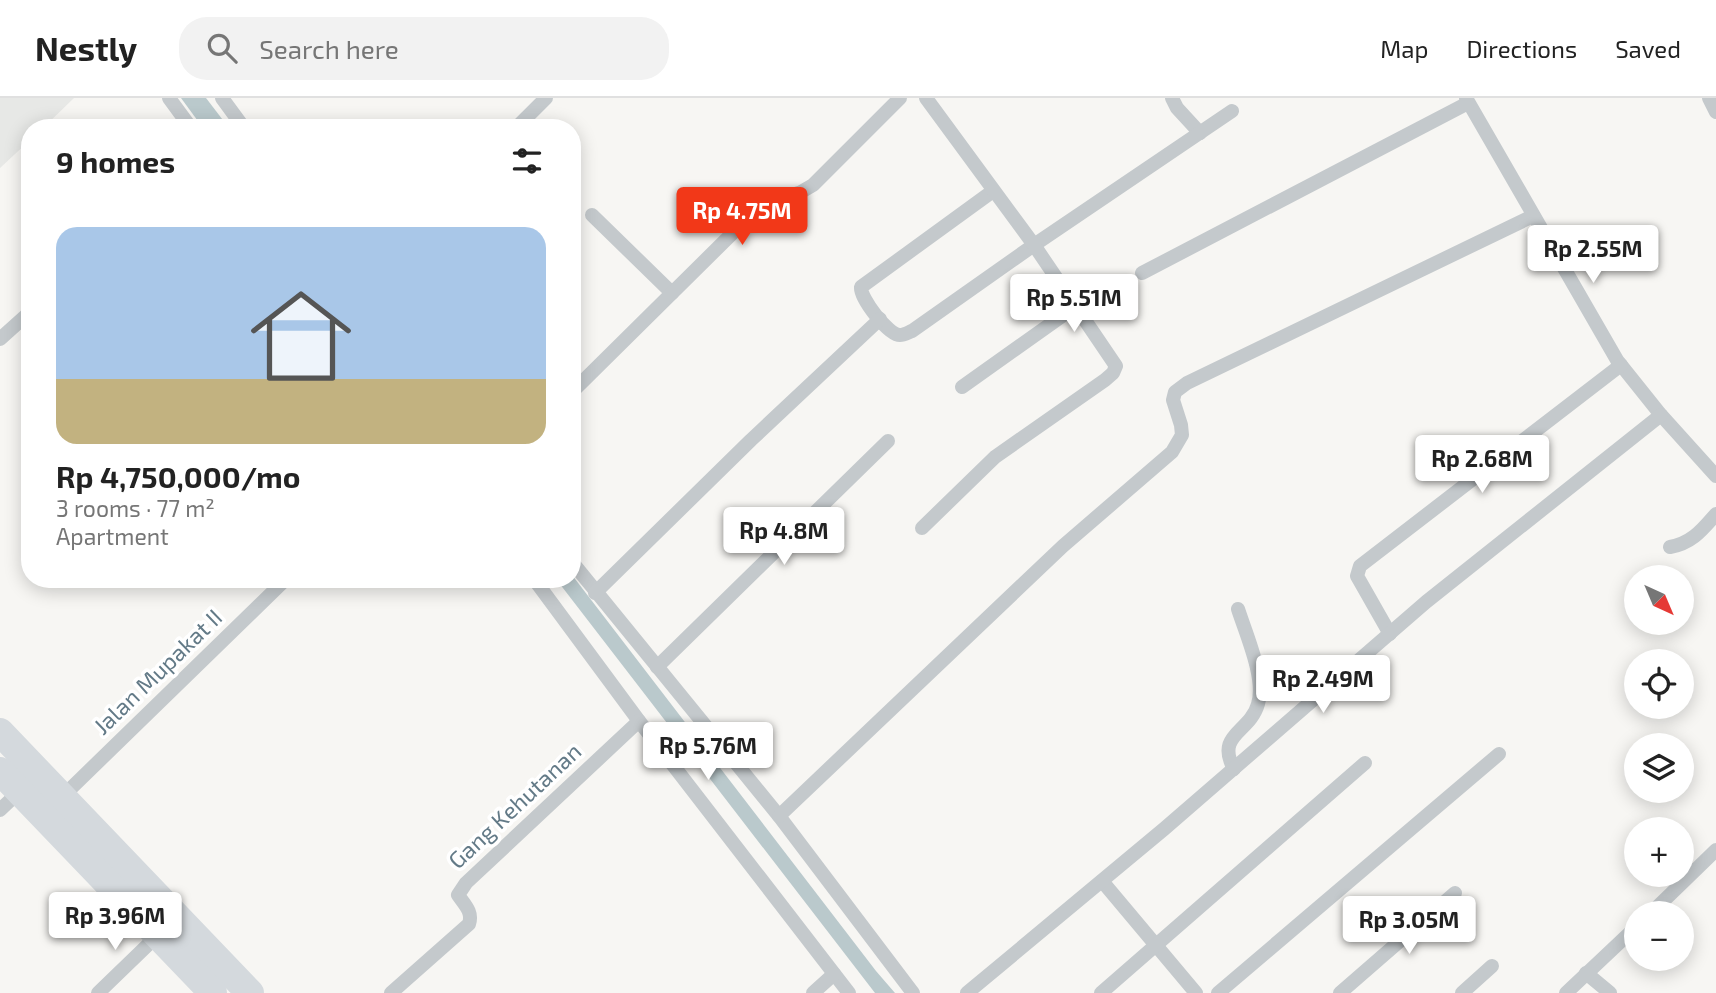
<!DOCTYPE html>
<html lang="en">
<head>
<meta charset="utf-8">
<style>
  body { margin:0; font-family:"Exo 2",sans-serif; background:#f2f2f2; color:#222; height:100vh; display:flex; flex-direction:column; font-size:26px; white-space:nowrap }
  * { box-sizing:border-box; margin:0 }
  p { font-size:23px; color:#767676 }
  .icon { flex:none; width:38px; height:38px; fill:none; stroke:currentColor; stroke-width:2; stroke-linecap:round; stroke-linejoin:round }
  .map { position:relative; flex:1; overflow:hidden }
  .sheet { position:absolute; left:21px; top:21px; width:560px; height:469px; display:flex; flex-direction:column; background:#fff; border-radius:28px; box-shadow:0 4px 18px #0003 }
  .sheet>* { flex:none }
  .needle { width:46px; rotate:136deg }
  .controls { position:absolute; left:1624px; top:467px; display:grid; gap:14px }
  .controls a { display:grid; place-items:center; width:70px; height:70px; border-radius:50%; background:#fff; box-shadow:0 4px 18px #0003; font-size:35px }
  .price { position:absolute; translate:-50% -60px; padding:0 16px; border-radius:7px; background:#fff; color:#222; font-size:23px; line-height:46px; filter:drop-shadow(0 2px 4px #0008) }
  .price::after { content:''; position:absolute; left:50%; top:42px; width:21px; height:16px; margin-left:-10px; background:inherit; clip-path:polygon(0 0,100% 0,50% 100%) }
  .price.active { background:#f23818; color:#fff }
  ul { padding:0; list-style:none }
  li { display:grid; align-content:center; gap:14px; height:371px; padding:0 35px }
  li span { display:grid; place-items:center; height:217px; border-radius:21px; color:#555 }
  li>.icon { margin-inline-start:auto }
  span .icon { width:126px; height:126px; fill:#fffc; stroke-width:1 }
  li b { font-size:30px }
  h2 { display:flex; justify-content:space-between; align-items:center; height:84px; padding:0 35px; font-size:30px }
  header { display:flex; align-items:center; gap:42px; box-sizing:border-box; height:98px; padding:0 35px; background:#fff; border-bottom:2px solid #e0e0e0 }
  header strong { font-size:33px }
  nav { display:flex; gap:38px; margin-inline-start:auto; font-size:24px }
  .search { width:490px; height:63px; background:#f2f2f2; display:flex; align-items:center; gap:18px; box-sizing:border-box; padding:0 24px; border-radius:28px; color:#767676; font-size:26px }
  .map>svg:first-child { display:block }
  .built { fill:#e7e8e6 }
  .water { fill:#bac9cc }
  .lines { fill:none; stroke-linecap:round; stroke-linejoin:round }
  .street { stroke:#c4c9cc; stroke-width:14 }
  .highway { stroke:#d4d9dd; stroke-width:28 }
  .labels { text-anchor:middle; stroke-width:7; stroke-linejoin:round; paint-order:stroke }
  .street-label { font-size:23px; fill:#637a87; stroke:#fff }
</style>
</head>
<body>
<header>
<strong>Nestly</strong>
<div class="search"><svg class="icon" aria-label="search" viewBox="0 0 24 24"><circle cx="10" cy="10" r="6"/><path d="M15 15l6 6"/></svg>Search here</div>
<nav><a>Map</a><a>Directions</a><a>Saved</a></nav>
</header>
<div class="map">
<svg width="1716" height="895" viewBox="0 0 1716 895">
  <rect width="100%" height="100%" fill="#f7f6f3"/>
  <path class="built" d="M0 0H74L43 30H30V42L0 70Z"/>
  <g class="water">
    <path d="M181 0H206L229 30H203Z"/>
    <path d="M572 477 876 873 895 895H875L556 481H572Z"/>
  </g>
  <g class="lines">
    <g class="street">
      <path d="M169 0 191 30"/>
      <path d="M222 0 244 30"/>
      <path d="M1172 0 1177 10 1200 35"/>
      <path d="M1466 0 1617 262 1661 317 1716 378"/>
      <path d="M1709 0 1716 14"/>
      <path d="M516 30 546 0"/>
      <path d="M993 93 861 189C860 200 888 237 900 237 904 237 909 234 912 233L1034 147 1232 13"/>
      <path d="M592 117 672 195"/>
      <path d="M1142 175 1468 5"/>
      <path d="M0 241 30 214"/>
      <path d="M962 289 1076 208"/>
      <path d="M572 294 760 108 801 94 813 87 900 0"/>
      <path d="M922 430 995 359 1105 282 1113 275 1116 268 1034 147 926 0"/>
      <path d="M1670 449C1692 445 1702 432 1716 416"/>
      <path d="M572 464 779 718 913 895"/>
      <path d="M534 481 639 623 849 895"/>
      <path d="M595 495 751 342 880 221"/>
      <path d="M1390 536 1357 478 1360 468 1621 267"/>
      <path d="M657 569 888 343"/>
      <path d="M1234 671C1215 636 1250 635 1258 606 1266 581 1246 536 1238 511"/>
      <path d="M62 699 286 481"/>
      <path d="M0 712 19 694"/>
      <path d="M779 718 1063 448 1172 354 1182 337 1181 327 1173 302 1175 294 1187 285 1533 118"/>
      <path d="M1102 783 1196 895"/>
      <path d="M1650 816 1716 752"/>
      <path d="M1586 875 1610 895"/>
      <path d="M98 895 157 838"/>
      <path d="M391 895 469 826C473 814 465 807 458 797L466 785 639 623"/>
      <path d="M813 895 834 876"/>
      <path d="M967 895 1164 731 1426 504 1661 317"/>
      <path d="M1101 895 1365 665"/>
      <path d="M1218 895 1499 656"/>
      <path d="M1340 895 1455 795"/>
      <path d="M1462 895 1492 868"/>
      <path d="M1566 895 1636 829"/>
    </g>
    <g class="highway">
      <path d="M0 634 250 895"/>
      <path d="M0 673 213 895"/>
    </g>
  </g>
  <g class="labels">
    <g class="street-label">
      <text transform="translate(158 574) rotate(-44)" y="8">Jalan Mupakat II</text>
      <text transform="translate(515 708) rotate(-43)" y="8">Gang Kehutanan</text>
    </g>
  </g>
</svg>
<div class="controls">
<a><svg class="needle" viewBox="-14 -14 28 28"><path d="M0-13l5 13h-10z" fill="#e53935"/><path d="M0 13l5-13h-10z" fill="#767676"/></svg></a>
<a><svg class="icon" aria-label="locate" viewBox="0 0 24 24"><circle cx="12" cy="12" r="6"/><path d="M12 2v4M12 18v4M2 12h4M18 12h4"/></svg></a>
<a><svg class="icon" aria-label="layers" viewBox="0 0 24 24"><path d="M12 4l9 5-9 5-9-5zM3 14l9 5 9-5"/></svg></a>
<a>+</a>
<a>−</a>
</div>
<b class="price active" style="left:742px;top:149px">Rp 4.75M</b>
<b class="price" style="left:1593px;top:187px">Rp 2.55M</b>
<b class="price" style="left:1074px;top:236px">Rp 5.51M</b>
<b class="price" style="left:1482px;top:397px">Rp 2.68M</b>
<b class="price" style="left:784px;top:469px">Rp 4.8M</b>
<b class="price" style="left:1323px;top:617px">Rp 2.49M</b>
<b class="price" style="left:708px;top:684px">Rp 5.76M</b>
<b class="price" style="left:115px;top:854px">Rp 3.96M</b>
<b class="price" style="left:1409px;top:858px">Rp 3.05M</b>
<section class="sheet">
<h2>9 homes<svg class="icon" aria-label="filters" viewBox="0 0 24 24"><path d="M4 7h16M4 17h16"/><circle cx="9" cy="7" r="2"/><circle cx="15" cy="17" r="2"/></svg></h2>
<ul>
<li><span style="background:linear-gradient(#a9c7e8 70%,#c2b280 0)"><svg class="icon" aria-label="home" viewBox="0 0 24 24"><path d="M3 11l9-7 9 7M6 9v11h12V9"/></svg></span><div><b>Rp 4,750,000/mo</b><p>3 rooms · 77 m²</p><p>Apartment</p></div></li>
</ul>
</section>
</div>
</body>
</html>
